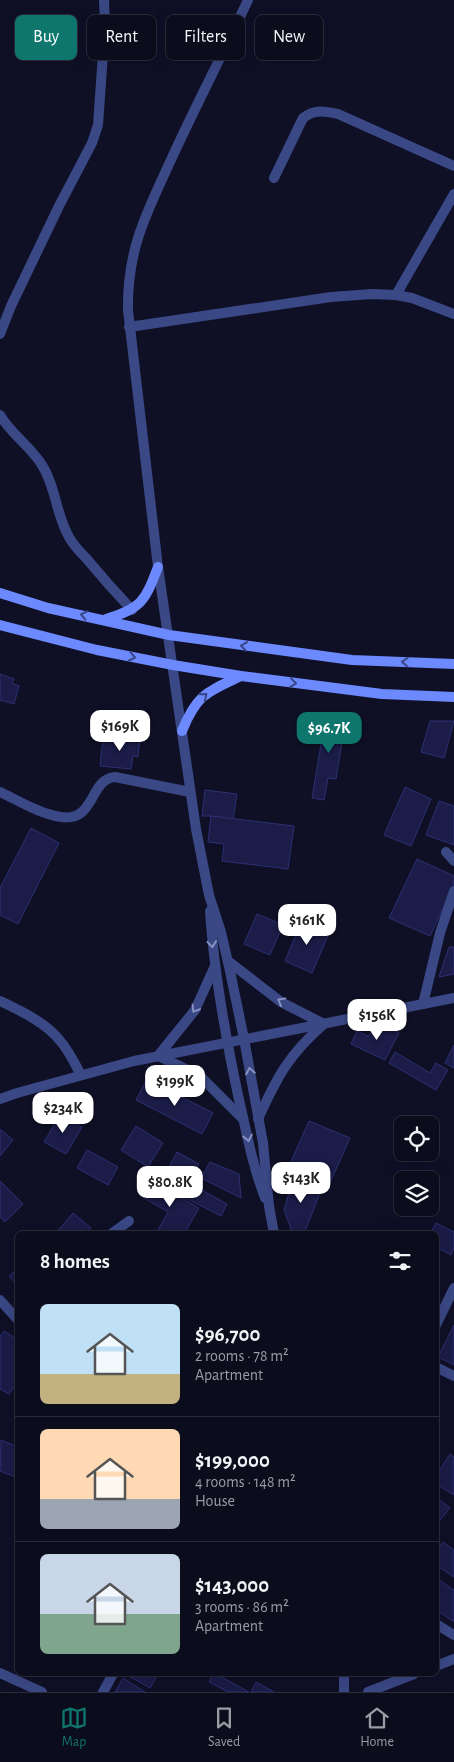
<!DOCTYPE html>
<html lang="en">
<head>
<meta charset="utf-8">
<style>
  body { margin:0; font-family:"Alegreya Sans",sans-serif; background:#191a29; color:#f1f3f6; height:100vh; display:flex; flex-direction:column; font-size:19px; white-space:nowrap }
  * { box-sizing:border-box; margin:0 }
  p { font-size:16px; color:#9a9ba3 }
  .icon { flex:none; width:28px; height:28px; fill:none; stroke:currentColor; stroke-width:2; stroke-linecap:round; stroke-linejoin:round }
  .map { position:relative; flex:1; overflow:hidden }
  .sheet { position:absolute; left:15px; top:1231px; width:424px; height:445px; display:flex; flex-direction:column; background:#0b0c1c; border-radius:8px; box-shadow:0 5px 20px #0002,0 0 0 1px #2b2c3b }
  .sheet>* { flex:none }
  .banner { position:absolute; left:15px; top:15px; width:425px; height:45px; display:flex; gap:10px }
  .tools { position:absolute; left:394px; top:1116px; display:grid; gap:10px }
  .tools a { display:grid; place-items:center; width:45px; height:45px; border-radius:8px; background:#0b0c1c; box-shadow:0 5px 20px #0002,0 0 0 1px #2b2c3b; font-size:25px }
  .price { position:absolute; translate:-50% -42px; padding:0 11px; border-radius:10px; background:#fff; color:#222; font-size:16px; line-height:32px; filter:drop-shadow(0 1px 2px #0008) }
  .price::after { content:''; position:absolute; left:50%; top:30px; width:15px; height:11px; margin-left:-8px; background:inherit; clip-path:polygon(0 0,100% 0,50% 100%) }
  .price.on { background:#0f766e; color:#fff }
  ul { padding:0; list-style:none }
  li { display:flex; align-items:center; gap:15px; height:125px; padding:0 25px }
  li+li { border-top:1px solid #2b2c3b }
  li span { display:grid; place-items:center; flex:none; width:140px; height:100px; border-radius:8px; color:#555 }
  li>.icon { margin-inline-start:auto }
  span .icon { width:60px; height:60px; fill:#fffc; stroke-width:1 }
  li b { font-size:21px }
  h2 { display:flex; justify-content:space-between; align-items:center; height:60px; padding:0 25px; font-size:21px }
  .pill { padding:0 18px; border-radius:8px; background:#0b0c1c; box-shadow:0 5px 20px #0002,0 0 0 1px #2b2c3b; font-size:18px; line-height:45px }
  .pill.on { background:#0f766e; color:#fff }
  .dock { display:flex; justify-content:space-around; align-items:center; height:70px; border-top:1px solid #2b2c3b; background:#0b0c1c; font-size:14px; color:#9a9ba3 }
  .dock a { display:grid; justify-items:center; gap:2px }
  .dock .on { color:#0f766e }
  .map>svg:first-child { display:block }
  .building { fill:#1b1c47; stroke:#2d2f73 }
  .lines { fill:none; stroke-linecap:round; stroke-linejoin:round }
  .minor { stroke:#3a4885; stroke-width:10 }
  .tertiary { stroke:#3a4885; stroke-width:10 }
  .secondary { stroke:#6c89fe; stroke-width:10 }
  .oneway { stroke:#394687 }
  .oneway2 { stroke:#8790c2 }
</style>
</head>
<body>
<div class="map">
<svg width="454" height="1692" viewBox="0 0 454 1692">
  <rect width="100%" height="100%" fill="#0f1026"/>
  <g class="building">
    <path d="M0 674 14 679 12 683 19 686 14 704 0 700Z"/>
    <path d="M326 714 346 717 336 779 328 778 324 800 312 798Z"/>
    <path d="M430 721H454L444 758 421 752Z"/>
    <path d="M119 735 140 737 138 757 133 756 131 769 100 766 103 737 118 739Z"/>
    <path d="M405 787 431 799 411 846 384 835Z"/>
    <path d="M205 790 237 794 233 820 211 816H202Z"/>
    <path d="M439 801 454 806V845L426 835Z"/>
    <path d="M211 816 294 826 288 869 222 861 224 844 208 842Z"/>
    <path d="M31 828 59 843 18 924 0 915V888Z"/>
    <path d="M417 859 454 876V885L430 936 389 918Z"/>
    <path d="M257 914 283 925 270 955 244 944Z"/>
    <path d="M302 920 330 931 312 973 285 961Z"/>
    <path d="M449 947H454V974L439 977Z"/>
    <path d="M380 1023 399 1033 385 1060 351 1044 357 1031 368 1036Z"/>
    <path d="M454 1045V1068L445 1063Z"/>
    <path d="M395 1052 430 1073 436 1063 448 1070 436 1090 389 1063Z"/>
    <path d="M147 1079 213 1113 202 1134 136 1100Z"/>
    <path d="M60 1115 82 1127 66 1154 44 1142Z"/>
    <path d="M309 1121 350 1138 330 1183 289 1166Z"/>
    <path d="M136 1126 163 1143 148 1167 121 1150Z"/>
    <path d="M0 1129 13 1140 0 1156Z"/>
    <path d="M87 1150 118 1167 108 1185 77 1168Z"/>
    <path d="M177 1152 199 1164 189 1183 227 1204 221 1216 178 1194 182 1185 164 1176Z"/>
    <path d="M210 1162 239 1174 241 1198 201 1178Z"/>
    <path d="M294 1175 322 1188 304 1234H293L284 1210Z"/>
    <path d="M149 1179 199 1208 184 1234H165L158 1230 168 1212 139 1195Z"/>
    <path d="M0 1181 23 1204 5 1222 0 1217Z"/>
    <path d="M73 1213 91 1228 86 1234H55Z"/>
    <path d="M436 1223 454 1232V1248L451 1255 436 1247V1234H430Z"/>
    <path d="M18 1269V1286L9 1276Z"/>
    <path d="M454 1325V1365L438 1357Z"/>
    <path d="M4 1331 18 1340V1360L15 1363 18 1365V1381L9 1394 0 1389V1336Z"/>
    <path d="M1 1440 18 1447V1478L0 1471Z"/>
    <path d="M450 1454 454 1457V1495L436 1484V1476Z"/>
    <path d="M436 1497 450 1508 436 1525Z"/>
    <path d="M443 1542 454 1550V1577L436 1565V1552Z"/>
    <path d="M436 1578 454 1590V1622L436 1610Z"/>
    <path d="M125 1674H158L150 1688Z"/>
    <path d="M214 1674H216L249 1692H228L209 1682Z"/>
    <path d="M123 1678 145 1692H115Z"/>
    <path d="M256 1682 274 1692H251Z"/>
  </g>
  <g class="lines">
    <g class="minor">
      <path d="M274 178 303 118C315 109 324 111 338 114L454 166"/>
      <path d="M396 295 454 194"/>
      <path d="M129 327 331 297 372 294 396 295 412 298 454 314"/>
      <path d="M0 334 11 306 59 206 92 143 98 125 105 25 104 0"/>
      <path d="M0 415C11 434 30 446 42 465 56 487 56 515 69 537 73 545 80 552 86 558 101 576 116 593 132 610"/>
      <path d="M0 792C19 801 40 814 61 817 96 822 89 779 115 777L190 792"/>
      <path d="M446 852 454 861"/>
      <path d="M0 1001C21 1011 47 1023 61 1042 69 1051 75 1064 81 1075"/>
      <path d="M423 1004 440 933 454 891"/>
      <path d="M0 1099 17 1093 134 1061 454 998"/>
      <path d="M111 1234 129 1221"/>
      <path d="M0 1300 18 1320"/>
      <path d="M436 1325 454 1288"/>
      <path d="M436 1367 454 1376"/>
      <path d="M436 1624 454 1635"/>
      <path d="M0 1673 42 1692"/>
      <path d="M103 1692 113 1674"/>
    </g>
    <g class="tertiary">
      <path d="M248 0C223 54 195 107 170 162 146 214 127 250 128 310L158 567 196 829 209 895 221 932 230 971 244 1039 263 1143 269 1206 274 1234"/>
      <path d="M210 911C214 973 225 1034 238 1095 246 1130 252 1164 265 1198"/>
      <path d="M228 961 281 1002 324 1024C289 1054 277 1077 258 1119"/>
      <path d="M214 968 195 1010 158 1056 199 1075 243 1119"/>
      <path d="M436 1666 454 1659"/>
      <path d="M344 1692V1674"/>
      <path d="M368 1692 414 1674"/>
    </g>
    <g class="secondary">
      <path d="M0 593 48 608 169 635 352 660 454 664"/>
      <path d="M106 619C142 608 145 601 158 567"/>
      <path d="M0 625 97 650 173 665 241 676 382 694 454 697"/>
      <path d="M182 731C197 694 207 692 241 676"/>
    </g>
  </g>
  <defs><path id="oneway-chevron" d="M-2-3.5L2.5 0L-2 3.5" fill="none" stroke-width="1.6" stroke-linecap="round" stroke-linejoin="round" transform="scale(1.25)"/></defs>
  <g class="oneway">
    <use href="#oneway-chevron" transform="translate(84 615) rotate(-168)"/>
    <use href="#oneway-chevron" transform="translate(244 646) rotate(-172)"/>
    <use href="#oneway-chevron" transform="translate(132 657) rotate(12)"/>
    <use href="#oneway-chevron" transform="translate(405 662) rotate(-178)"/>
    <use href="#oneway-chevron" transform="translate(293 683) rotate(7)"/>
    <use href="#oneway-chevron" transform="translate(204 696) rotate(-39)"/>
  </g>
  <g class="oneway2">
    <use href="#oneway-chevron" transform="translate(212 944) rotate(85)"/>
    <use href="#oneway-chevron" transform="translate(281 1001) rotate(-150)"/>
    <use href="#oneway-chevron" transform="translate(195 1009) rotate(122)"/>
    <use href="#oneway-chevron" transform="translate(250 1071) rotate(-100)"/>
    <use href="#oneway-chevron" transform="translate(248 1138) rotate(78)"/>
  </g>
</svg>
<div class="tools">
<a><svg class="icon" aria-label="locate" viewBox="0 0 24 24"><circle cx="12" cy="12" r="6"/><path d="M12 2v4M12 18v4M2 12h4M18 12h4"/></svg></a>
<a><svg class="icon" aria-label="layers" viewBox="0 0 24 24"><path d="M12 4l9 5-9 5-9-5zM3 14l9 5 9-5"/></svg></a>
</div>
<b class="price" style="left:120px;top:752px">$169K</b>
<b class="price on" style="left:329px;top:754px">$96.7K</b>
<b class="price" style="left:307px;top:946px">$161K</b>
<b class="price" style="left:377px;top:1041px">$156K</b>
<b class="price" style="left:175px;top:1107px">$199K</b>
<b class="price" style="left:63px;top:1134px">$234K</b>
<b class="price" style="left:301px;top:1204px">$143K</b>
<b class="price" style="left:170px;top:1208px">$80.8K</b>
<div class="banner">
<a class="pill on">Buy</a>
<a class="pill">Rent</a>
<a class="pill">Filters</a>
<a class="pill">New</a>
</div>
<section class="sheet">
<h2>8 homes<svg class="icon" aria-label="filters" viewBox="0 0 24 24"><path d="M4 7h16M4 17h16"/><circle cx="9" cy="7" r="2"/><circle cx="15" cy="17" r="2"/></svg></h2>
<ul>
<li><span style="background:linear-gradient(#bfe0f5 70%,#c2b280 0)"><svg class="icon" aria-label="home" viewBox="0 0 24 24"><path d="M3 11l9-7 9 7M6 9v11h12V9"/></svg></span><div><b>$96,700</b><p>2 rooms · 78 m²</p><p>Apartment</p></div></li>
<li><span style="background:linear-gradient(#ffd9b3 70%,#9aa5b1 0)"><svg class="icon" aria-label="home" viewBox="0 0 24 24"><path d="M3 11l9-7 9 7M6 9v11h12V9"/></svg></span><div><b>$199,000</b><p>4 rooms · 148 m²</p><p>House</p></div></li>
<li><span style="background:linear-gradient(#c9d6e8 60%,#7fa58c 0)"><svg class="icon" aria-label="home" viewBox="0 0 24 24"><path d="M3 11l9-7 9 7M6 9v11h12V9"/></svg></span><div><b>$143,000</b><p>3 rooms · 86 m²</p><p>Apartment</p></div></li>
</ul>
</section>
</div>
<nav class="dock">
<a class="on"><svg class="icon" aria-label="map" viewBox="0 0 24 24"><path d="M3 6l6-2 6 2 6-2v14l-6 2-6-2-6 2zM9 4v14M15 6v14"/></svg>Map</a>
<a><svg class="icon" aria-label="saved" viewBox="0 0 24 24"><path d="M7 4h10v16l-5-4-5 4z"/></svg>Saved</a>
<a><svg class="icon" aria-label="home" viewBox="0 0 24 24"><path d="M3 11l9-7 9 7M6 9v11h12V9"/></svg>Home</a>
</nav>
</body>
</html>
